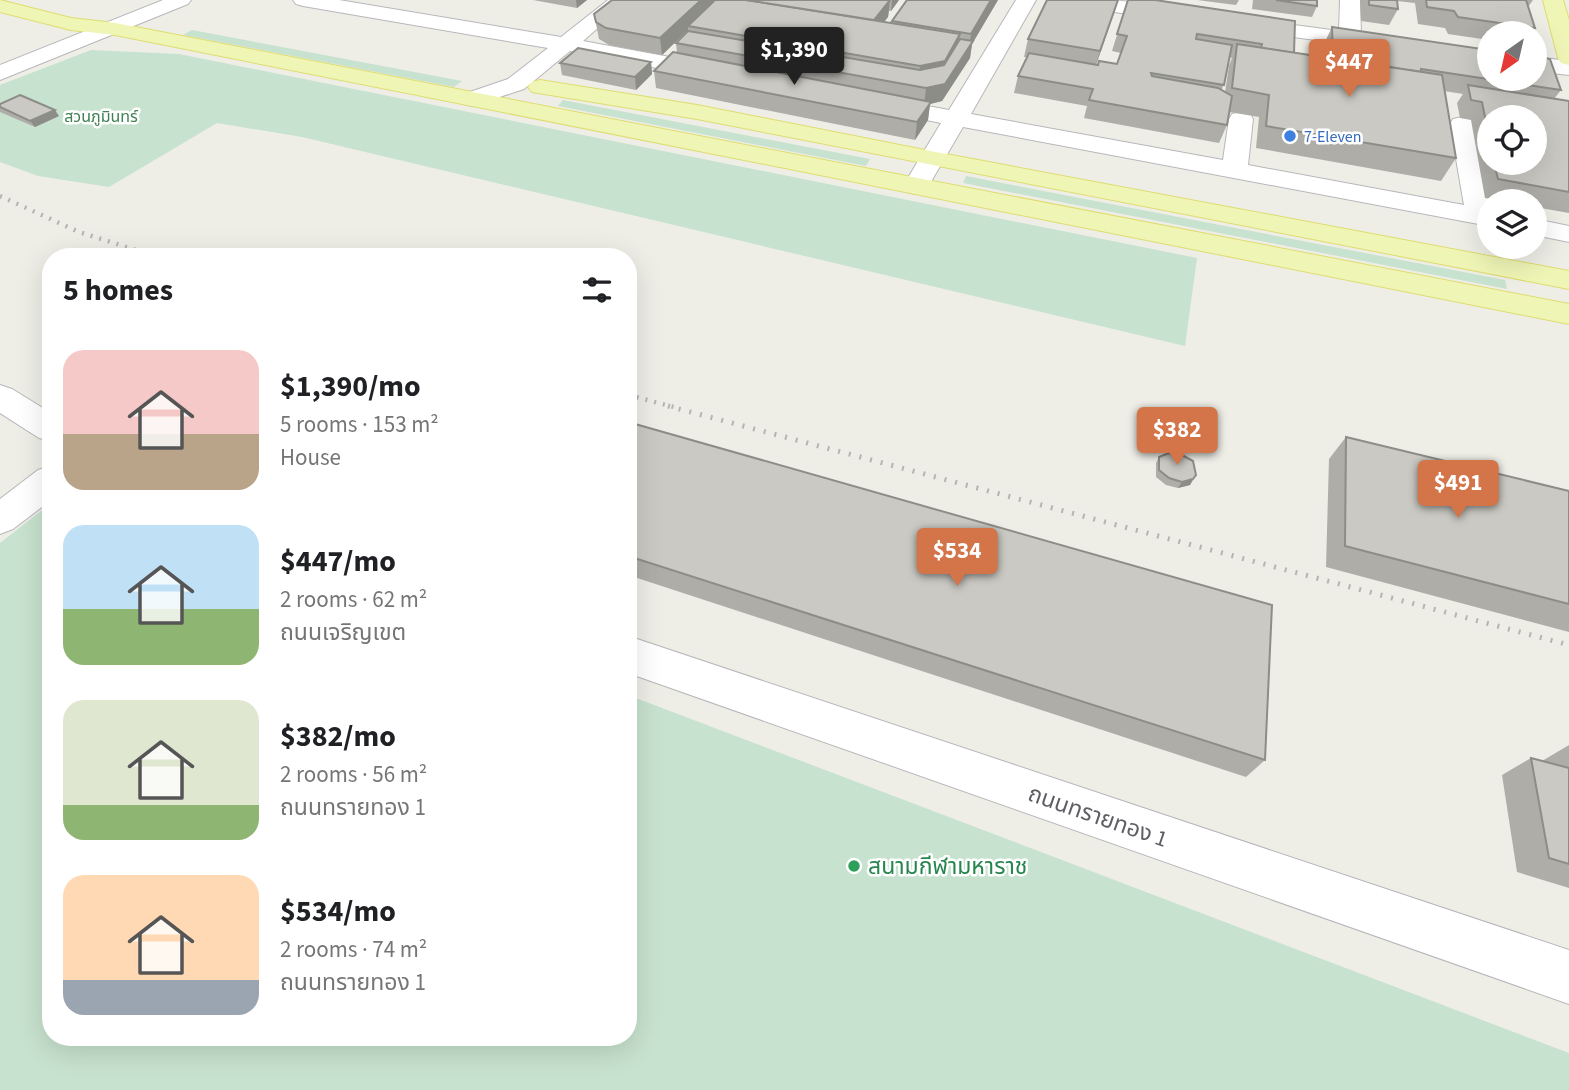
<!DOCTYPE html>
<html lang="en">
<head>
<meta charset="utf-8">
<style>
  body { margin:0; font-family:"Source Sans 3","Noto Sans Thai",sans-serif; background:#f6f6f6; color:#202124; height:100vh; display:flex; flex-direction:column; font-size:26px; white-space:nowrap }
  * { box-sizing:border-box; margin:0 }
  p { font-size:23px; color:#757577 }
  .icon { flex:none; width:38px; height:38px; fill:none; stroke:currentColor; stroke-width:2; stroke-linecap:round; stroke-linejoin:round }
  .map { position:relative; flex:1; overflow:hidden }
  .details { position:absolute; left:42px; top:248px; width:595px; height:798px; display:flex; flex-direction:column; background:#fff; border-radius:28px; box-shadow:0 7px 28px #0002 }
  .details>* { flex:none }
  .needle { width:46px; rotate:214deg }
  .buttons { position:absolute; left:1477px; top:21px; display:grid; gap:14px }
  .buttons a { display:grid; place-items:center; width:70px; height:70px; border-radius:50%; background:#fff; box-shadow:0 7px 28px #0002; font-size:35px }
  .price { position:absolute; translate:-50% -60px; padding:0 16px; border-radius:7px; background:#d37548; color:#fff; font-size:23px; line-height:46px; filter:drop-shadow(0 2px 4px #0008) }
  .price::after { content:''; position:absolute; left:50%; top:42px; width:21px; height:16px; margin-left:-10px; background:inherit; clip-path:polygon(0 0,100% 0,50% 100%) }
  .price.active { background:#222; color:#fff }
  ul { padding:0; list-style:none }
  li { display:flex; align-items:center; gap:21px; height:175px; padding:0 21px }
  li span { display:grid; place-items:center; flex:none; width:196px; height:140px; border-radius:21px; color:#555 }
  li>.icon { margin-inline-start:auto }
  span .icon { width:84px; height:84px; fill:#fffc; stroke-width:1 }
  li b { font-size:30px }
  h2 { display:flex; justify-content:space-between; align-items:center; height:84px; padding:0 21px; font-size:30px }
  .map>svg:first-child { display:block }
  .green { fill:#c7e2ce }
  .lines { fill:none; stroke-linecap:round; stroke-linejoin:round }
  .minor-casing { stroke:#b7b7bb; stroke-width:2 }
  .major-casing { stroke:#dfdc6f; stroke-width:2 }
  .minor { fill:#fff; fill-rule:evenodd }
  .major { fill:#eff5b5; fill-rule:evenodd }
  .rail-far1 { stroke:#b4b4b5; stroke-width:4.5; stroke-dasharray:2 7; stroke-linecap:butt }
  .rail { stroke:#b4b4b5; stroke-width:5; stroke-dasharray:2 9; stroke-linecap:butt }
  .wall { fill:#aeada8; fill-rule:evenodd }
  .shaded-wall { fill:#8d8d88 }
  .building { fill:#cac9c3; stroke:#8d8d88; stroke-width:2 }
  .shop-dot { fill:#3f7fe0; stroke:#fff; stroke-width:2.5 }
  .leisure-dot { fill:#2e9e5b; stroke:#fff; stroke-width:2.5 }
  .labels { text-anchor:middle; stroke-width:5; stroke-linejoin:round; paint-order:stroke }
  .far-park-label { font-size:16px; fill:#418154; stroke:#fff }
  .far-shop-label { font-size:16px; fill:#366cbe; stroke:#fff; text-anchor:start }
  .near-street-label { font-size:23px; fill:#5e5f65; stroke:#fff }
  .near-leisure-label { font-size:23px; fill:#27864d; stroke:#fff; text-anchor:start }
</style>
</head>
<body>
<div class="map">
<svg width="1569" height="1090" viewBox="0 0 1569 1090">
  <rect width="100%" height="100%" fill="#eeeee7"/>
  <g class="green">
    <path d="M192 30 462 81 454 87 183 35Z"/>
    <path d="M91 50 179 54 1197 258 1185 346 302 137 217 123 109 187 38 176 0 162V85Z"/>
    <path d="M563 100 870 159 866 166 558 106Z"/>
    <path d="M966 176 1505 280 1507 289 963 183Z"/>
    <path d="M51 503V1038H628V695L1569 1053V1090H0V543Z"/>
  </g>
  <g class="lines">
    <defs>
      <g id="minor">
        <path d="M163 0H191L188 4 0 80V65Z"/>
        <path d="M293 0H339L561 37 608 0H630L583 41 713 65 721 67 724 72 721 77 713 79 570 51 524 89 472 106 464 104 460 99 464 94 508 79 548 48 303 6 296 4Z"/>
        <path d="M1016 0H1036L971 114 1223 160 1229 119 1232 114 1241 112 1250 114 1253 119 1248 165 1464 205 1450 124 1453 119 1462 117 1471 119 1474 124 1491 201 1489 226 963 127 925 192 916 194 907 192 903 186 941 123 871 109 867 104 871 99 879 97 949 110Z"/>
        <path d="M1061 0H1115L1179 9 1186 11 1189 15 1186 19 1179 21 1071 6 1064 4Z"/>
        <path d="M1340 0H1360L1361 34 1388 38 1391 43 1388 48 1380 49 1242 30 1235 28 1232 24 1235 20 1242 18 1339 31Z"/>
        <path d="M1535 57 1569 61V75L1535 71Z"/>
        <path d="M1535 219 1569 226V242L1535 235Z"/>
        <path d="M0 385 12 389 51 413V441L39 438 0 413Z"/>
        <path d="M51 466V500L13 529 0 534V499L38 470Z"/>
        <path d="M628 636 1569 950V1004L628 673Z"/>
      </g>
      <g id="major">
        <path d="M0 0 71 18 115 23 1569 304V324L115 35 71 30 0 12Z"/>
        <path d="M1543 0H1563L1569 20V65L1561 63 1558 58Z"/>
        <path d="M540 80 697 105 930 151 1569 271V289L697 119 532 92 528 87 532 82Z"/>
      </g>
    </defs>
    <use href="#minor" class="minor-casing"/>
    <use href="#major" class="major-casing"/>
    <use href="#minor" class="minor"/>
    <use href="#major" class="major"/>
    <g class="rail-far1">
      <path d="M0 196 79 232 158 257"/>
      <path d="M628 395 674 407"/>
    </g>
    <path class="rail" d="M668 406 1569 645"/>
  </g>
  <g class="wall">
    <path d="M533 0H587L577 8Z"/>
    <path d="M612 0H899L891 11H889L888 17 884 22 892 23V21L998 0 972 44 970 58 942 101 930 104 928 120 915 140 656 88 654 71 677 53 676 43 688 30 662 55 609 45 599 39 594 14Z"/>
    <path d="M1118 0 1096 65 1117 64 1121 53 1112 51 1128 0 1294 53 1325 57 1324 44 1332 27 1561 90 1554 99 1569 101V213L1535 207V201H1504L1485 198 1471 120 1460 118 1457 103 1463 94 1444 91 1456 158 1441 181 1256 148 1259 117 1229 112 1227 125 1219 143 1084 118 1087 106 1014 93 1018 76 1027 57H1024L1028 39ZM1229 57 1232 58 1229 66 1225 92 1222 90ZM1489 117 1535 163H1489Z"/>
    <path d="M1197 0H1239L1236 5Z"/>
    <path d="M1253 0H1317V6L1312 17 1252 9Z"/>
    <path d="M1360 0H1533L1528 7 1535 28 1532 33H1489V40L1448 34 1445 28 1418 24 1415 3 1397 1 1398 9 1389 25 1361 21Z"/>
    <path d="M651 62 652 74 636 90 562 75 560 63Z"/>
    <path d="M0 104 59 116 35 127 0 112Z"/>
    <path d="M628 422 1265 760 1246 777 628 575Z"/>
    <path d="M1346 437 1569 491V632L1326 567 1329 459Z"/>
    <path d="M1159 457 1190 485 1178 488 1166 485 1156 477V463Z"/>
    <path d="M1569 745V888L1517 872 1502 775 1531 758 1542 761Z"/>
  </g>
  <g class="shaded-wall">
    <path d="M576 0H587L577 8Z"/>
    <path d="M701 0H715L688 26V30L662 55 660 38Z"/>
    <path d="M890 0 888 17 870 40 872 23Z"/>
    <path d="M892 0H899L891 11Z"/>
    <path d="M991 0H998L972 44 970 58 942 101 930 104 928 120 915 140 917 122 924 106 926 88 969 47 971 34Z"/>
    <path d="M1118 0 1114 13 1095 68 1100 51Z"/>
    <path d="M960 34 957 56 918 87 920 66Z"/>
    <path d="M651 62 652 74 636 90 635 77Z"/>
    <path d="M55 110 59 116 35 127 30 121Z"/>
    <path d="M1196 475 1190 485 1178 488 1182 482Z"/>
  </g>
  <g class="building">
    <path d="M612 0H701L660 38 606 28 596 22 594 14Z"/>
    <path d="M715 0H746L960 34 945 61 920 66 688 26Z"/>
    <path d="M746 0H890L874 20Z"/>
    <path d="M907 0H991L971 34 892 21Z"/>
    <path d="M1047 0H1118L1100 51 1028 39Z"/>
    <path d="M1128 0H1155L1295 21 1294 53 1261 48 1262 44 1197 34 1196 39 1232 45 1224 85 1151 73 1152 76 1218 88 1232 96 1227 125 1089 100 1093 89 1018 76 1029 53 1098 65 1099 61 1117 64 1127 36 1117 34Z"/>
    <path d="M1276 0H1317V6Z"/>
    <path d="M1369 0H1397L1398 9 1369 5Z"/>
    <path d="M1426 0H1526L1535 28 1458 17 1454 11 1427 7Z"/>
    <path d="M1332 27 1489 50V79H1535V56L1550 59 1561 90 1421 69V72L1333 59Z"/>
    <path d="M688 31 920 70 944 65 960 39 973 41 945 84 926 88 676 43Z"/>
    <path d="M1237 44 1442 75 1456 158 1266 126 1269 95 1232 88Z"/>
    <path d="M578 48 651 62 635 77 560 63Z"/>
    <path d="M673 52 931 102 917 122 654 71Z"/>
    <path d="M1468 85 1569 101V192L1498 179 1494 163H1535V117H1489V137L1482 102 1471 100Z"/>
    <path d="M20 95 55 110 30 121 0 107V104Z"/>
    <path d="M628 422 1272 605 1265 760 628 556Z"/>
    <path d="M1346 437 1569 491V604L1345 546Z"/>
    <path d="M1169 453 1182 455 1193 461 1196 475 1193 479 1182 482 1169 478 1159 470V457Z"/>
    <path d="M1531 758 1569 768V864L1549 858Z"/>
  </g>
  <circle class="shop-dot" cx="1290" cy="136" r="7"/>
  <circle class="leisure-dot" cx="854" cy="866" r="7"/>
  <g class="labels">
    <g class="far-park-label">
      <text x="101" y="122">สวนภูมินทร์</text>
    </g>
    <g class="far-shop-label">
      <text x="1304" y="142">7-Eleven</text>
    </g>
    <g class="near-street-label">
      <text transform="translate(1098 816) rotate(19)" y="8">ถนนทรายทอง 1</text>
    </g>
    <g class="near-leisure-label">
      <text x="868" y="874">สนามกีฬามหาราช</text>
    </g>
  </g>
</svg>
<div class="buttons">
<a><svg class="needle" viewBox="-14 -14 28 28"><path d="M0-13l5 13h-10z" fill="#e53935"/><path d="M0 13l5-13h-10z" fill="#757577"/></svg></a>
<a><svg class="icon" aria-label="locate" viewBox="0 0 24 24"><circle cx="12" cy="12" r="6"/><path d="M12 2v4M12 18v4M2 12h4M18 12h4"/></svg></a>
<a><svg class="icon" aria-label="layers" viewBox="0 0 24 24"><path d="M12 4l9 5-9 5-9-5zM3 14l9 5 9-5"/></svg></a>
</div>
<b class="price active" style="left:794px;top:87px">$1,390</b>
<b class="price" style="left:1349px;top:99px">$447</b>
<b class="price" style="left:1177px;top:467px">$382</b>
<b class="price" style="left:1458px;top:520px">$491</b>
<b class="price" style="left:957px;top:588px">$534</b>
<section class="details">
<h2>5 homes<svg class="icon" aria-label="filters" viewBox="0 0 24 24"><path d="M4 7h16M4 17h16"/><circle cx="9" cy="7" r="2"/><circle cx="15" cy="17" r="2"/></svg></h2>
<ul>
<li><span style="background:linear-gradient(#f6c9c9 60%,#b9a48a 0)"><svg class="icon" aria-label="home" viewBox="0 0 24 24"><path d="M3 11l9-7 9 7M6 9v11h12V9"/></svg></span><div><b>$1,390/mo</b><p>5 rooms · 153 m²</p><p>House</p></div></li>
<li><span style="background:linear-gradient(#bfe0f5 60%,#8fb573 0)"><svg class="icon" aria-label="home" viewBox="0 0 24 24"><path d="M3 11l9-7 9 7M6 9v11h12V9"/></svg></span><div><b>$447/mo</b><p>2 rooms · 62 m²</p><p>ถนนเจริญเขต</p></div></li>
<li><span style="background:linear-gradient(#dfe7d0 75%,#8fb573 0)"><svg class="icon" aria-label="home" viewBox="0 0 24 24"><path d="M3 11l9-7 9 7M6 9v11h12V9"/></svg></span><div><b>$382/mo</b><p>2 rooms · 56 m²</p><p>ถนนทรายทอง 1</p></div></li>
<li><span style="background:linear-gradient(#ffd9b3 75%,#9aa5b1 0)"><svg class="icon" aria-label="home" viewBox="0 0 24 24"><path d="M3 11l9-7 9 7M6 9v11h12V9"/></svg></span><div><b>$534/mo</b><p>2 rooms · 74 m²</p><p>ถนนทรายทอง 1</p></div></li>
</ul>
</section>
</div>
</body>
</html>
